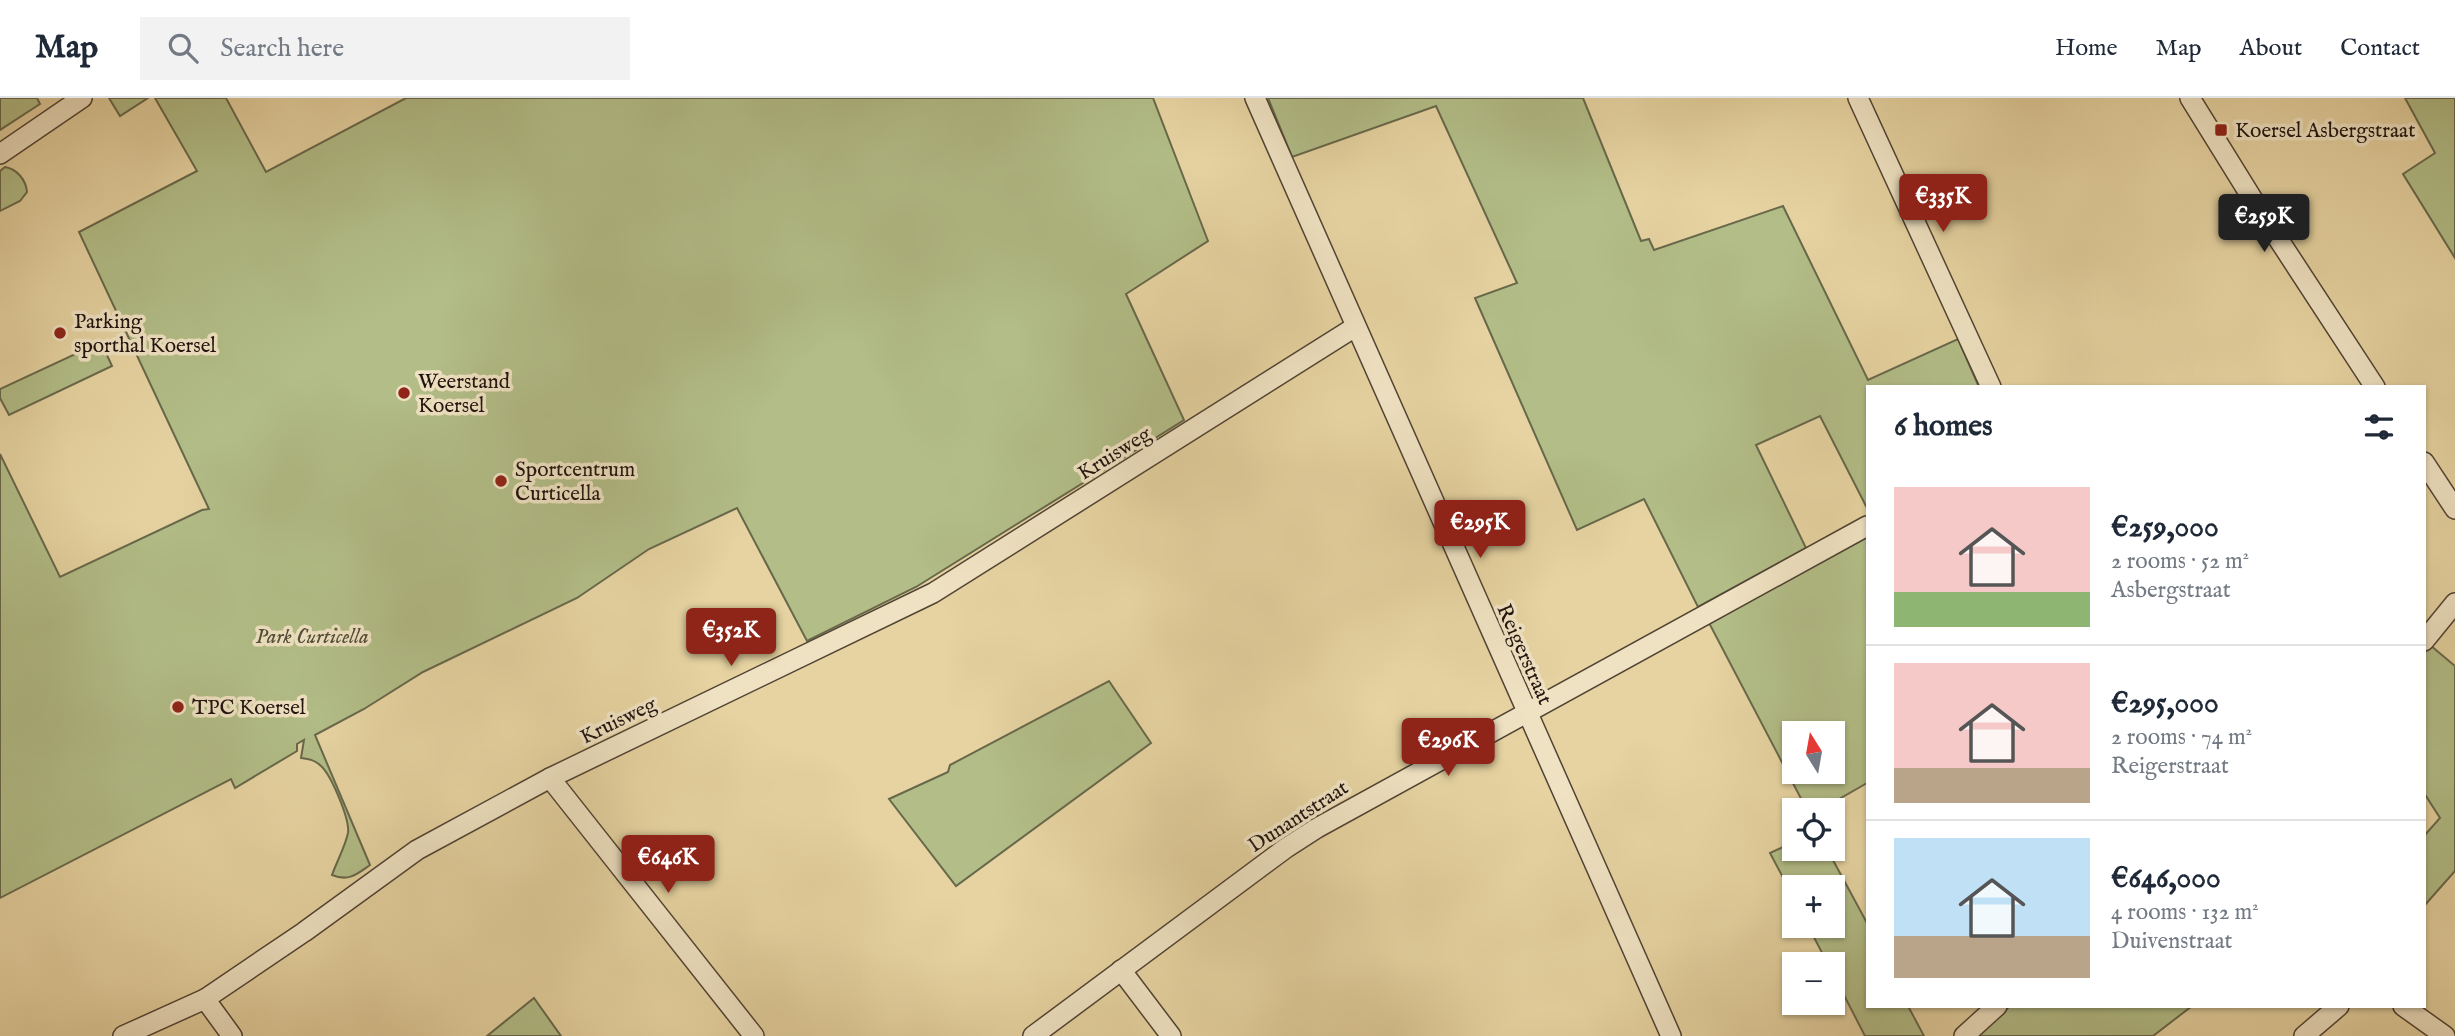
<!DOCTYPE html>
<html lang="en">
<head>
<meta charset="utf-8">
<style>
  body { margin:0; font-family:"IM FELL English",serif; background:#f2f2f3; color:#1f2937; height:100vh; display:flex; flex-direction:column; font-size:26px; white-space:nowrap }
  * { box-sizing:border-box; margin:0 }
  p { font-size:23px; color:#747a83 }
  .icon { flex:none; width:38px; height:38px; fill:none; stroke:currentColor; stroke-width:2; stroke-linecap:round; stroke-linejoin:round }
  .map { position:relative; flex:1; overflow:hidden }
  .details { position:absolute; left:1866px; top:287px; width:560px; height:623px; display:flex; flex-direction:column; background:#fff; border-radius:0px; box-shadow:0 2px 5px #0004 }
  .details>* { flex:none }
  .needle { width:46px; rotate:349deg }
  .fabs { position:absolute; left:1782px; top:623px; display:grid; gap:14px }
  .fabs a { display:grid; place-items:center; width:63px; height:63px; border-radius:0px; background:#fff; box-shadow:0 2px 5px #0004; font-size:35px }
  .price { position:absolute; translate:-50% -60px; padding:0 16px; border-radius:7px; background:#8f2418; color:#fff; font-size:23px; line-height:46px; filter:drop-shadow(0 2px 4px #0008) }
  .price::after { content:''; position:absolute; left:50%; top:42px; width:21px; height:16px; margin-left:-10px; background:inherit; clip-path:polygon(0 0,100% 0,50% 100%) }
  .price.on { background:#222; color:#fff }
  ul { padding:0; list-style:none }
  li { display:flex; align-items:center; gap:21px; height:175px; padding:0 28px }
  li+li { border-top:2px solid #e0e1e3 }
  li span { display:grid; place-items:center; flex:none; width:196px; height:140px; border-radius:0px; color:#555 }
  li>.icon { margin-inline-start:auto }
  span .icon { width:84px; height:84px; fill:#fffc; stroke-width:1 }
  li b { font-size:30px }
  h2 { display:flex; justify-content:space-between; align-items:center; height:84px; padding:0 28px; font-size:30px }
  header { display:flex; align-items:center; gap:42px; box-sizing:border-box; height:98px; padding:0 35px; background:#fff; border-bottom:2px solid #e0e1e3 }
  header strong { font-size:33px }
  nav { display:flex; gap:38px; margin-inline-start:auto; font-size:24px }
  .search { width:490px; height:63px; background:#f2f2f3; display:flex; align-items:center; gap:18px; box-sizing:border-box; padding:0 24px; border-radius:0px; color:#747a83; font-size:26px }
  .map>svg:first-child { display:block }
  .green { fill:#b2bd87; stroke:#68684b; stroke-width:2; fill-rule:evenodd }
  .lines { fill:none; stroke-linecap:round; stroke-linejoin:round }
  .minor-casing { stroke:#514334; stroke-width:22 }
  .minor { stroke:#efe2c2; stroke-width:19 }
  .poi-dot { fill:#8f2418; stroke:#efe2c2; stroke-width:2.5 }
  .labels { text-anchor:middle; stroke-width:7; stroke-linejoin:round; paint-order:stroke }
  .poi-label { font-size:21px; fill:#1f130f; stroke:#efe2c2; text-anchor:start }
  .street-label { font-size:21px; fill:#1f130f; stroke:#efe2c2 }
  .park-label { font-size:21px; font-style:italic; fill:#524e39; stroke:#efe2c2 }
</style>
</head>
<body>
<header>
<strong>Map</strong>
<div class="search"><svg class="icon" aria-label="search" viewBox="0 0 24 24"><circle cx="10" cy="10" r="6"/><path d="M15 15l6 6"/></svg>Search here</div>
<nav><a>Home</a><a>Map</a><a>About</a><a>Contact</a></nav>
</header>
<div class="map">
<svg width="2455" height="938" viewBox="0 0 2455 938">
  <rect width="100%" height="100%" fill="#e6d3a1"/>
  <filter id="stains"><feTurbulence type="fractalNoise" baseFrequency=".00286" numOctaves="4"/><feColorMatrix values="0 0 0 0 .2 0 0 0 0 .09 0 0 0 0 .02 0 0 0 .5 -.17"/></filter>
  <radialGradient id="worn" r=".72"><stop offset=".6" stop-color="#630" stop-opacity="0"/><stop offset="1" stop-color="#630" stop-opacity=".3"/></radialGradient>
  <g class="green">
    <path d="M0 0H37L40 6 0 32Z"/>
    <path d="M109 0H148L120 18Z"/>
    <path d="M155 0H226L266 74 406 0H1153L1208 143 1126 196 1184 322 916 489 807 543 737 410 649 451 577 500 423 574 364 611 315 637 370 767C357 776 349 784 332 777 337 763 345 749 348 735 350 721 331 677 321 668 315 662 309 661 301 660L304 642 297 646V653L235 690 231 681 0 800V356L60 479 202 412 209 411 79 134 197 73Z"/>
    <path d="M1268 0H1583L1641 143 1649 141 1654 152 1783 108 1868 282 1958 241 1979 289H1867V410L1820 318 1756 347 1806 450 1698 509 1644 401 1577 432 1475 200 1517 185 1436 8 1292 59Z"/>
    <path d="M2405 0H2455V160L2403 76 2435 55Z"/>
    <path d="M5 69C17 71 26 82 27 94L20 103 0 113V73Z"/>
    <path d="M101 244 112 268 9 317 0 300V291Z"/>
    <path d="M1867 436V685L1820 712H1807L1708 523ZM1794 635H1832V674H1794Z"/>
    <path d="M2430 547 2455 568V773L2424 808V738L2440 720 2424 695V556Z"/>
    <path d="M1109 583 1151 645 956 788 889 701 948 674 950 667Z"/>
    <path d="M1794 744V751H1827L1867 825V908H1908L1924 938H1865L1832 874V866H1828L1808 828H1832V789H1794V800L1770 755Z"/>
    <path d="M534 900 561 938H487Z"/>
    <path d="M2010 908H2192L2153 938H1976Z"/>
  </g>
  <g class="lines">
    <defs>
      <g id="minor">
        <path d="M1255 0 1671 938"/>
        <path d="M1858 0 1991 289"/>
        <path d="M2190 0 2260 113 2375 289"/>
        <path d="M0 56 82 0"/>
        <path d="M2424 364 2455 411"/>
        <path d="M2424 543 2455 505"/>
        <path d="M550 680 754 938"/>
        <path d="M1121 872 1171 938"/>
        <path d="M205 901 232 938"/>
        <path d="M2403 908 2445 938"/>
        <path d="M123 938 205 901 304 834 417 752 550 680 933 495 1355 229"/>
        <path d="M1033 938 1286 750 1317 730 1867 428"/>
        <path d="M1964 938 1997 908"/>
        <path d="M2304 938 2339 908"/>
      </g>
    </defs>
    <use href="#minor" class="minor-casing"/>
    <use href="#minor" class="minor"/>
  </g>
  <g class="poi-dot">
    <rect x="2214" y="25" width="14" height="14" rx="3.5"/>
    <circle cx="60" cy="235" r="7"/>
    <circle cx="404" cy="295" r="7"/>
    <circle cx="501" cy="383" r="7"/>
    <circle cx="178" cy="609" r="7"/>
  </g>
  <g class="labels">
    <g class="poi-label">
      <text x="2235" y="39">Koersel Asbergstraat</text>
      <text x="74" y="230">Parking<tspan x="74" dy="24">sporthal Koersel</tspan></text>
      <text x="418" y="290">Weerstand<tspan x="418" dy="24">Koersel</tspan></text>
      <text x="515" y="378">Sportcentrum<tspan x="515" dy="24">Curticella</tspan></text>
      <text x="192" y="616">TPC Koersel</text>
    </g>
    <g class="street-label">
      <text transform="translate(1114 355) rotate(-32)" y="7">Kruisweg</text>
      <text transform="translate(1525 556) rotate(66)" y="7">Reigerstraat</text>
      <text transform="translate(618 622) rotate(-26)" y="7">Kruisweg</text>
      <text transform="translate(1298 718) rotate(-33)" y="7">Dunantstraat</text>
    </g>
    <g class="park-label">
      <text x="312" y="545">Park Curticella</text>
    </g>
  </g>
  <rect width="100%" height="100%" filter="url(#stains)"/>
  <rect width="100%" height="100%" fill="url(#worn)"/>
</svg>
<div class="fabs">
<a><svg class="needle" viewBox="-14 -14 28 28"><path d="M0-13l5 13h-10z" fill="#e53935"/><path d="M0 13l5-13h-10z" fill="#747a83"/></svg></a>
<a><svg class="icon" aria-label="locate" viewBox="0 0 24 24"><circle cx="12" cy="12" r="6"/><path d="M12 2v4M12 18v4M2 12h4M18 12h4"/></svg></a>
<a>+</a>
<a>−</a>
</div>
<b class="price" style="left:1943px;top:136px">€335K</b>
<b class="price on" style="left:2264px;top:156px">€259K</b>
<b class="price" style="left:1480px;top:462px">€295K</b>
<b class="price" style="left:731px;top:570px">€352K</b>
<b class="price" style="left:1448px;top:680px">€296K</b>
<b class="price" style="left:668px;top:797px">€646K</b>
<section class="details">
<h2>6 homes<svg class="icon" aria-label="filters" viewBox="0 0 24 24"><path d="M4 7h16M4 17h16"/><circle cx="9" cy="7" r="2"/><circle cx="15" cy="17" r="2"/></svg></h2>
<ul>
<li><span style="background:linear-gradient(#f6c9c9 75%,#8fb573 0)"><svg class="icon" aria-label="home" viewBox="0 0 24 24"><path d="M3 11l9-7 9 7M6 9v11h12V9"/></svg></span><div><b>€259,000</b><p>2 rooms · 52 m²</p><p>Asbergstraat</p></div></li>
<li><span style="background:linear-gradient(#f6c9c9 75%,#b9a48a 0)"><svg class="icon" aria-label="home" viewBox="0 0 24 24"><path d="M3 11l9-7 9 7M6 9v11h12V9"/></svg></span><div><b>€295,000</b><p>2 rooms · 74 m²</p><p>Reigerstraat</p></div></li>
<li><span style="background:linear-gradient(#bfe0f5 70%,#b9a48a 0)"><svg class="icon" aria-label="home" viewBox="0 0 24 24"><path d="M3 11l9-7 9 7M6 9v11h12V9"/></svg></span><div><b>€646,000</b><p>4 rooms · 132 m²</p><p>Duivenstraat</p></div></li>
</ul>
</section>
</div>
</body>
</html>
